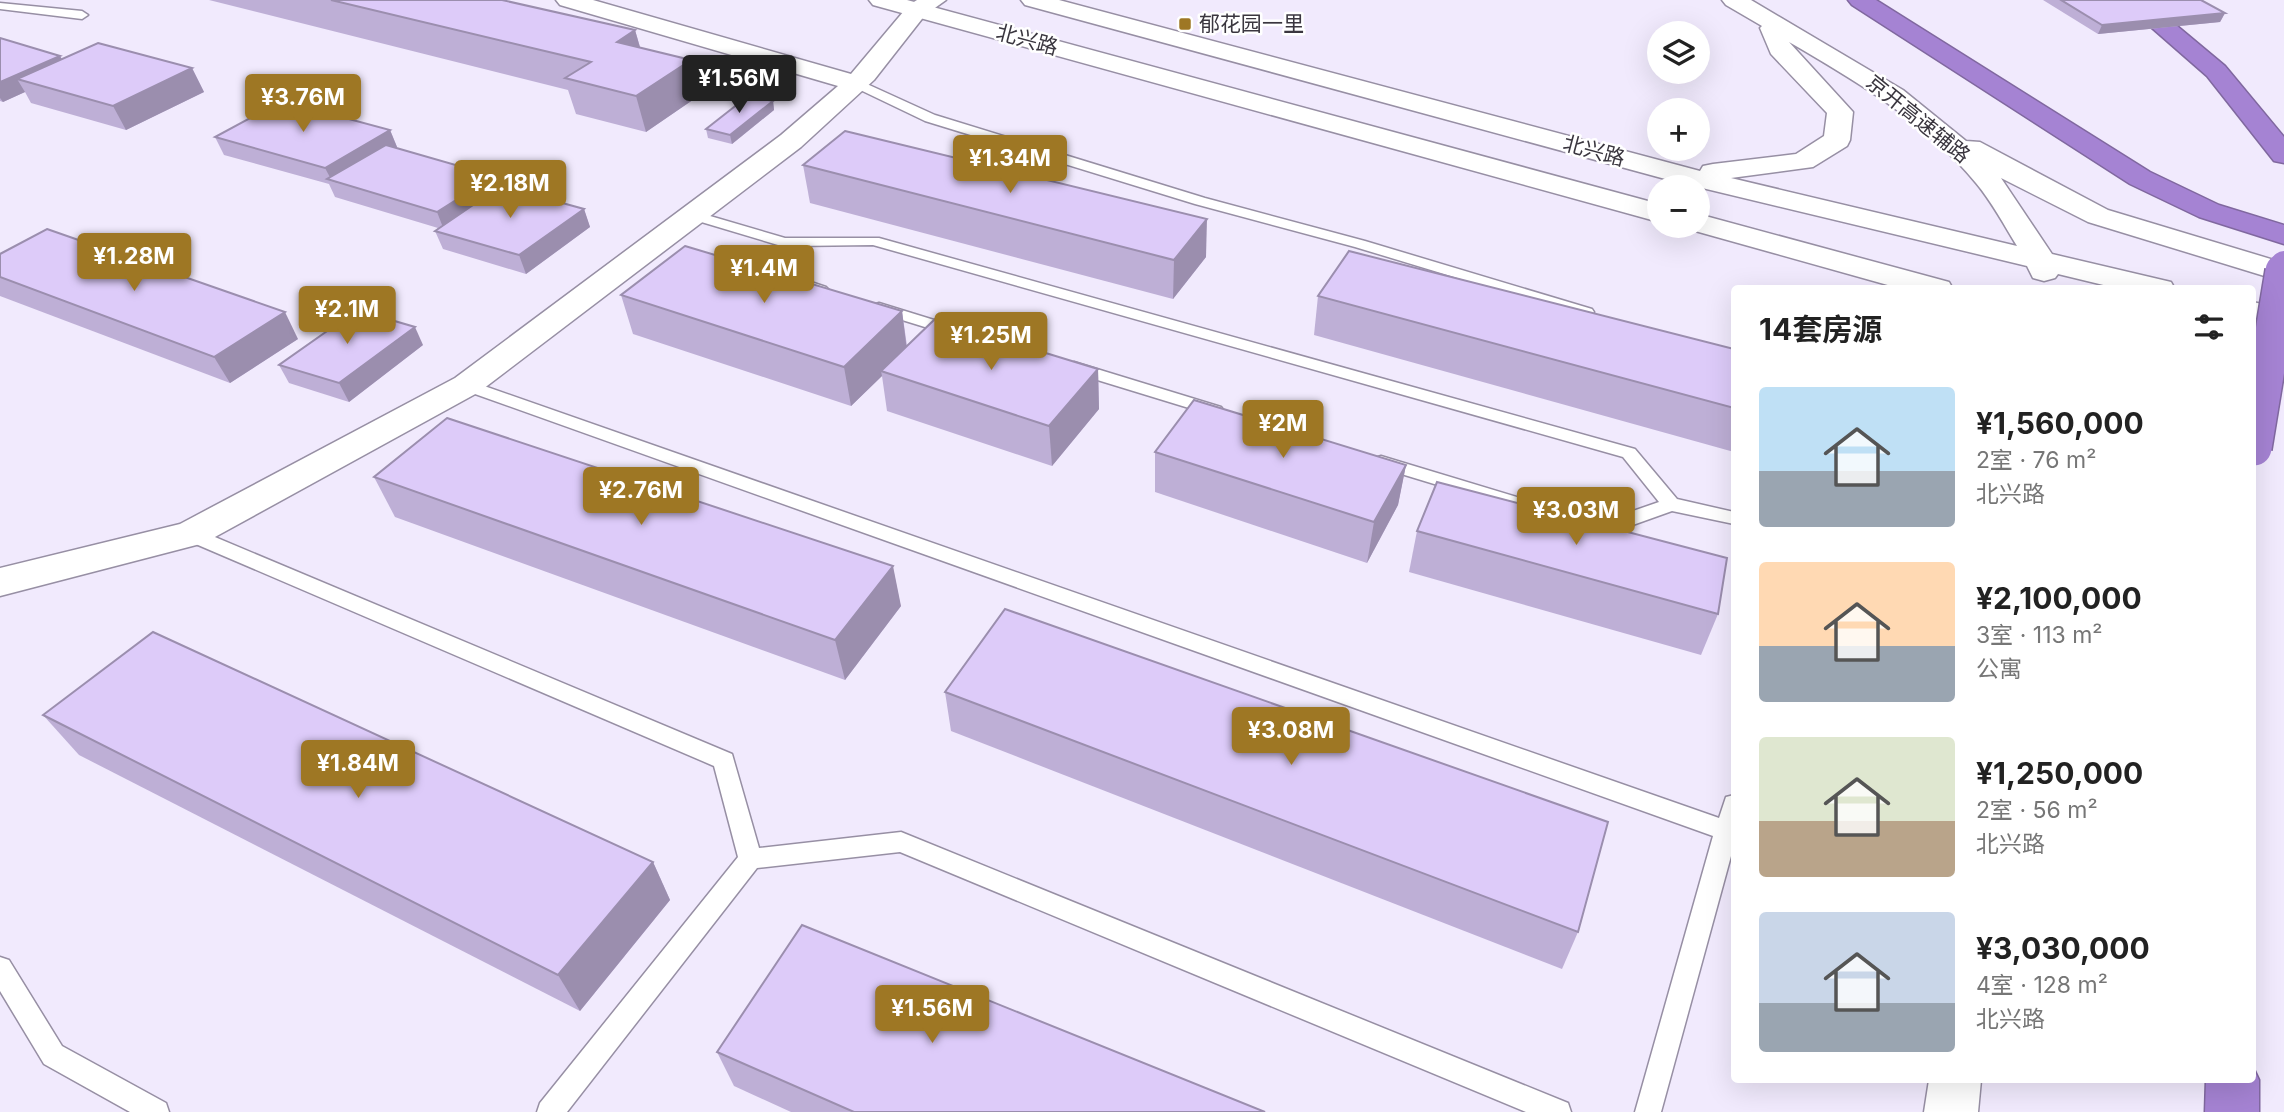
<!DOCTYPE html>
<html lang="zh">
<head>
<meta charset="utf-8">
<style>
  body { margin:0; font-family:Inter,"Noto Sans SC",sans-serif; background:#f2f2f2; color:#222; height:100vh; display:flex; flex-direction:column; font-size:26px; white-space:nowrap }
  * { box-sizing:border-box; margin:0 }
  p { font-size:23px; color:#767676 }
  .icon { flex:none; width:38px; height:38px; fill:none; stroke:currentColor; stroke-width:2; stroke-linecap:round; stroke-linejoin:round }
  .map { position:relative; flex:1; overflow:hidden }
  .sheet { position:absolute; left:1731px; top:285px; width:525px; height:798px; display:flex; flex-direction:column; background:#fff; border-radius:7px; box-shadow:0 7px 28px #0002 }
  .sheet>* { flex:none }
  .buttons { position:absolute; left:1647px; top:21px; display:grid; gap:14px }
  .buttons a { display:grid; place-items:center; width:63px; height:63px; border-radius:50%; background:#fff; box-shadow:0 7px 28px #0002; font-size:35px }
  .price { position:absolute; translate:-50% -60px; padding:0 16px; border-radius:7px; background:#9e7724; color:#fff; font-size:23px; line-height:46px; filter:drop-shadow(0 2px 4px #0008) }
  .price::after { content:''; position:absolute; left:50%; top:42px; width:21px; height:16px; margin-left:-10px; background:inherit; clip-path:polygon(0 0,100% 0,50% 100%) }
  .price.current { background:#222; color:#fff }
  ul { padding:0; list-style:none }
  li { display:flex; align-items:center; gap:21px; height:175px; padding:0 28px }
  li span { display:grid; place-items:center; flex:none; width:196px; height:140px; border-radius:7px; color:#555 }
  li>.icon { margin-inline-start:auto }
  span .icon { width:84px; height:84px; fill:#fffc; stroke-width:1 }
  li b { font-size:30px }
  h2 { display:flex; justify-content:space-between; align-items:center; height:84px; padding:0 28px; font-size:30px }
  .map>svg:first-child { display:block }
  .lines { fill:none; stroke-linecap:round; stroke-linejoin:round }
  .service-casing { stroke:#978fa4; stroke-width:3 }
  .minor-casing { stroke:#978fa4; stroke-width:3 }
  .secondary-casing { stroke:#978fa4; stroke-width:3 }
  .motorway-casing { stroke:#80689f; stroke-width:3 }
  .service { fill:#fff; fill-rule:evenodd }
  .minor { fill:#fff; fill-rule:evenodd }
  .secondary { fill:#fff; fill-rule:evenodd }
  .motorway { fill:#a583d3; fill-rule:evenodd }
  .motorway-bridge-far1-casing { stroke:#80689f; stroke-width:28; stroke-linecap:butt }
  .motorway-bridge-casing { stroke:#80689f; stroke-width:38; stroke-linecap:butt }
  .motorway-bridge-far1 { stroke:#a583d3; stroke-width:26 }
  .motorway-bridge { stroke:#a583d3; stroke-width:35 }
  .wall { fill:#beafd6 }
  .shaded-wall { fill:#9b8eae }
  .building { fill:#ddcbf9; stroke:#9b8eae; stroke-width:2 }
  .poi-dot { fill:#9e7724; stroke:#fff; stroke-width:2.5 }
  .labels { text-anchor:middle; stroke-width:5; stroke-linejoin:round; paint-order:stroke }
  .far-poi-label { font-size:21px; fill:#3a363f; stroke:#fff; text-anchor:start }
  .far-street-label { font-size:21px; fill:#3a363f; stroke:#fff }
</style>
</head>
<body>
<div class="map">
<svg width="2284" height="1112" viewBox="0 0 2284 1112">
  <rect width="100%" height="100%" fill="#f1eafd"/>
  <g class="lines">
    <defs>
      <g id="service">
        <path d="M0 3 82 11 88 15 82 19 0 9Z"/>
        <path d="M856 79 935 115 1205 198 1365 241 1592 309 1594 312 1592 315H1580L1355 247 1195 204 925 121 852 86 850 83Z"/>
        <path d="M693 211 785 238H879L1635 449 1677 499 1734 512V524L1672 511 1602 536 1578 529 1576 524 1578 519 1585 518 1601 522 1659 502 1623 457 873 245 793 246 808 281 826 287 829 290 821 295 796 287 778 245 688 218 686 215Z"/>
        <path d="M879 303 960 328 962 331 954 336 873 311 871 308 873 305Z"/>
        <path d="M1074 362 1221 407 1224 411 1215 416 1068 371 1066 367Z"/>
        <path d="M467 380 1719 818 1726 797 1734 795V845L1661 1112H1635L1713 836 461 389 459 385Z"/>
        <path d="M1381 456 1530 501 1532 505 1530 509 1523 511 1375 466 1372 462 1375 458Z"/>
        <path d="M191 527 732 754 759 848 901 832 1568 1103 1571 1112H1526L900 852 757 868 567 1112H537L540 1103 738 857 714 766 184 539 182 534 184 529Z"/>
        <path d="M0 957 9 960 62 1046 166 1103 169 1112H130L44 1064 0 991Z"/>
      </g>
      <path id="minor" d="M556 0H593L851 74 909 5 917 0H946L925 15 874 80 801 147 479 392 204 543 0 596V568L180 524 455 378 781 135 838 86 560 5Z"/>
      <g id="secondary">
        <path d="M869 0H907L1659 204V222L873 5Z"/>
        <path d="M1021 0H1059L1700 171 1703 166 1713 164 1796 154 1824 136 1827 113 1771 54 1760 28 1762 26 1726 5 1722 0H1751L1903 90 1966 141 1980 142 2108 210 2284 263V282L2088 222 2001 178 2052 254 2171 282 2175 289H2120L2058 274 2055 278 2044 281 2033 278 2027 266 1669 180 1025 5ZM1789 42C1856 81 1926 122 1976 183 1992 202 2004 225 2017 246L1731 178 1813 167 1847 146 1850 140 1853 112Z"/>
        <path d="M1698 214 1949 282 1953 289H1902L1688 229 1685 226H1698Z"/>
        <path d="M2252 302 2284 308V328L2252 321Z"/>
        <path d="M1929 1080H1981L1978 1112H1924Z"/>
      </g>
      <g id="motorway">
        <path d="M1848 0H1876L2150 172 2219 205 2284 225V244L2199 217 2130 184 1852 5Z"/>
        <path d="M2120 0H2146L2225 66 2284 137V163L2274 161 2207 76Z"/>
        <path d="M2252 1065 2259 1080V1112H2205L2206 1080H2252Z"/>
      </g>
    </defs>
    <use href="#service" class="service-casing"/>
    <use href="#minor" class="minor-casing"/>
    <use href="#secondary" class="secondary-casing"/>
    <use href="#motorway" class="motorway-casing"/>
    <use href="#service" class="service"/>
    <use href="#minor" class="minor"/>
    <use href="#secondary" class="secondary"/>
    <use href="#motorway" class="motorway"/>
    <defs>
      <path id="motorway-bridge-far1" d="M2283 272 2284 264"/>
      <path id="motorway-bridge" d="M2254 448 2283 271"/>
    </defs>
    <use href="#motorway-bridge-far1" class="motorway-bridge-far1-casing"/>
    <use href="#motorway-bridge" class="motorway-bridge-casing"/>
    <use href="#motorway-bridge-far1" class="motorway-bridge-far1"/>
    <use href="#motorway-bridge" class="motorway-bridge"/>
  </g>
  <g class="wall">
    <path d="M209 0H502L635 30 640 47 700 95 646 132 576 114 568 90Z"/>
    <path d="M2043 0H2201L2225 13 2220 22 2098 34Z"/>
    <path d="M0 38 60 56 62 59 192 68 204 92 126 130 31 103 25 92 3 102 0 101Z"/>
    <path d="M773 101 774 110 732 144 708 138 706 129Z"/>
    <path d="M390 130 397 147 396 148 499 188 584 209 590 227 526 274 443 249 435 231 438 228 335 197 329 184 224 155 215 137Z"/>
    <path d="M803 165 1206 257 1173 299 810 203Z"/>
    <path d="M0 254 298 339 230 383 0 296Z"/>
    <path d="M621 295 902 311 907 346 1098 369 1099 409 1052 466 887 411 882 376 851 406 633 334Z"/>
    <path d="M1318 296 1734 349V452L1314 335Z"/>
    <path d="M423 345 349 402 289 383 279 365Z"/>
    <path d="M1155 452 1406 465 1398 505 1367 563 1155 492Z"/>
    <path d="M374 477 901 606 845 680 395 517Z"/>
    <path d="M1417 531 1718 614 1701 655 1409 572Z"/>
    <path d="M945 692 1578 932 1562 969 951 731Z"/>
    <path d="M43 715 653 862 670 900 580 1011 79 755Z"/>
    <path d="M717 1052 1265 1112H791L734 1086Z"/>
  </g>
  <g class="shaded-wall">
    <path d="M2225 13 2220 22 2098 34 2102 25Z"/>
    <path d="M635 30 645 65 617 42Z"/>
    <path d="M60 56 69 73 17 79 25 92 3 102 0 98V82Z"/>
    <path d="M691 60 700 95 646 132 636 96Z"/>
    <path d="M192 68 204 92 126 130 113 106Z"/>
    <path d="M773 101 774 110 732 144 730 135Z"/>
    <path d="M390 130 397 147 338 183 332 181 325 168Z"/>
    <path d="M494 176 501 193 444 230 437 212Z"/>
    <path d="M584 209 590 227 526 274 519 255Z"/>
    <path d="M1207 219 1206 257 1173 299 1174 260Z"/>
    <path d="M902 311 907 351 881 371 882 376 851 406 844 367Z"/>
    <path d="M285 312 298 339 230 383 214 357Z"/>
    <path d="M415 327 423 345 349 402 339 383Z"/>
    <path d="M1098 369 1099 409 1052 466 1049 426Z"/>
    <path d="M1406 465 1398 505 1367 563 1374 522Z"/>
    <path d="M893 566 901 606 845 680 835 640Z"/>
    <path d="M653 862 670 900 580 1011 558 975Z"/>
  </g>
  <g class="building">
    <path d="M331 0H502L635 30 617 42 691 60 636 96 565 78 591 62Z"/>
    <path d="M2061 0H2201L2225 13 2102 25Z"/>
    <path d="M0 38 60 56 0 82Z"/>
    <path d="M98 43 192 68 113 106 17 79Z"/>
    <path d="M748 96 773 101 730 135 706 129Z"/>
    <path d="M282 101 390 130 325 168 215 137Z"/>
    <path d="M845 131 1207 219 1174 260 803 165Z"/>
    <path d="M386 145 494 176 437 212 327 179Z"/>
    <path d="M501 186 584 209 519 255 435 231Z"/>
    <path d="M47 229 285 312 214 357 0 277V254Z"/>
    <path d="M685 246 902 311 844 367 621 295Z"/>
    <path d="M1349 251 1734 349V408L1318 296Z"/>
    <path d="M357 310 415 327 339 383 279 365Z"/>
    <path d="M935 319 1098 369 1049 426 881 371Z"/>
    <path d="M1194 400 1406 465 1374 522 1155 452Z"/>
    <path d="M447 418 893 566 835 640 374 477Z"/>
    <path d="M1437 482 1727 558 1718 614 1417 531Z"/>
    <path d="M1005 609 1608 822 1578 932 945 692Z"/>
    <path d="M153 632 653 862 558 975 43 715Z"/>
    <path d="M802 925 1265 1112H854L717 1052Z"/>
  </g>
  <rect class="poi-dot" x="1178" y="17" width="14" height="14" rx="3.5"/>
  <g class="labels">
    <g class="far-poi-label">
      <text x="1199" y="31">郁花园一里</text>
    </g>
    <g class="far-street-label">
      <text transform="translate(1027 40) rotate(15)" y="7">北兴路</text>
      <text transform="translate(1918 119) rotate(39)" y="7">京开高速辅路</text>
      <text transform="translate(1594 151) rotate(15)" y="7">北兴路</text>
    </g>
  </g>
</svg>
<div class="buttons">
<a><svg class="icon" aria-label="layers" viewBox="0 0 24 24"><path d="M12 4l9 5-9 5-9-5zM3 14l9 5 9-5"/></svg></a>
<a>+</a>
<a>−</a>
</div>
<b class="price current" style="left:739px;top:115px">¥1.56M</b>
<b class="price" style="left:303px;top:134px">¥3.76M</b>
<b class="price" style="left:1010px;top:195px">¥1.34M</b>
<b class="price" style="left:510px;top:220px">¥2.18M</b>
<b class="price" style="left:134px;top:293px">¥1.28M</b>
<b class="price" style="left:764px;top:305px">¥1.4M</b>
<b class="price" style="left:347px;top:346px">¥2.1M</b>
<b class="price" style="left:991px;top:372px">¥1.25M</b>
<b class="price" style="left:1283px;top:460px">¥2M</b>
<b class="price" style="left:641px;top:527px">¥2.76M</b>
<b class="price" style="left:1576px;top:547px">¥3.03M</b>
<b class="price" style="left:1291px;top:767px">¥3.08M</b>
<b class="price" style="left:358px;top:800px">¥1.84M</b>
<b class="price" style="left:932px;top:1045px">¥1.56M</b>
<section class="sheet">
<h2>14套房源<svg class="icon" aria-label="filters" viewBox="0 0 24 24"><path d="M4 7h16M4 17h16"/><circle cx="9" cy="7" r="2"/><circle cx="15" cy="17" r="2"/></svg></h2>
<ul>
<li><span style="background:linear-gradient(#bfe0f5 60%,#9aa5b1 0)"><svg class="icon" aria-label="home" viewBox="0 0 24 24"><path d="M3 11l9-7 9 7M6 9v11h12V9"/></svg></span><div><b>¥1,560,000</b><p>2室 · 76 m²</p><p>北兴路</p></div></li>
<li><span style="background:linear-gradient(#ffd9b3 60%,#9aa5b1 0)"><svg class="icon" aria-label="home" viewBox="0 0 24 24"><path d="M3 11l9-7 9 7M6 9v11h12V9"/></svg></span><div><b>¥2,100,000</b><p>3室 · 113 m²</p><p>公寓</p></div></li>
<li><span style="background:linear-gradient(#dfe7d0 60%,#b9a48a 0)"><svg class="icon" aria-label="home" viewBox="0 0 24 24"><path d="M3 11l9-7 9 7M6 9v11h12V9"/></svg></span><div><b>¥1,250,000</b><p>2室 · 56 m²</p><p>北兴路</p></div></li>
<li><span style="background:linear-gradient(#c9d6e8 65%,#9aa5b1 0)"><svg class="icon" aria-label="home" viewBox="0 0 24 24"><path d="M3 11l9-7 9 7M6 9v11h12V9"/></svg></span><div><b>¥3,030,000</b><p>4室 · 128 m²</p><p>北兴路</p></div></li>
</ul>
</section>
</div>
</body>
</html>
